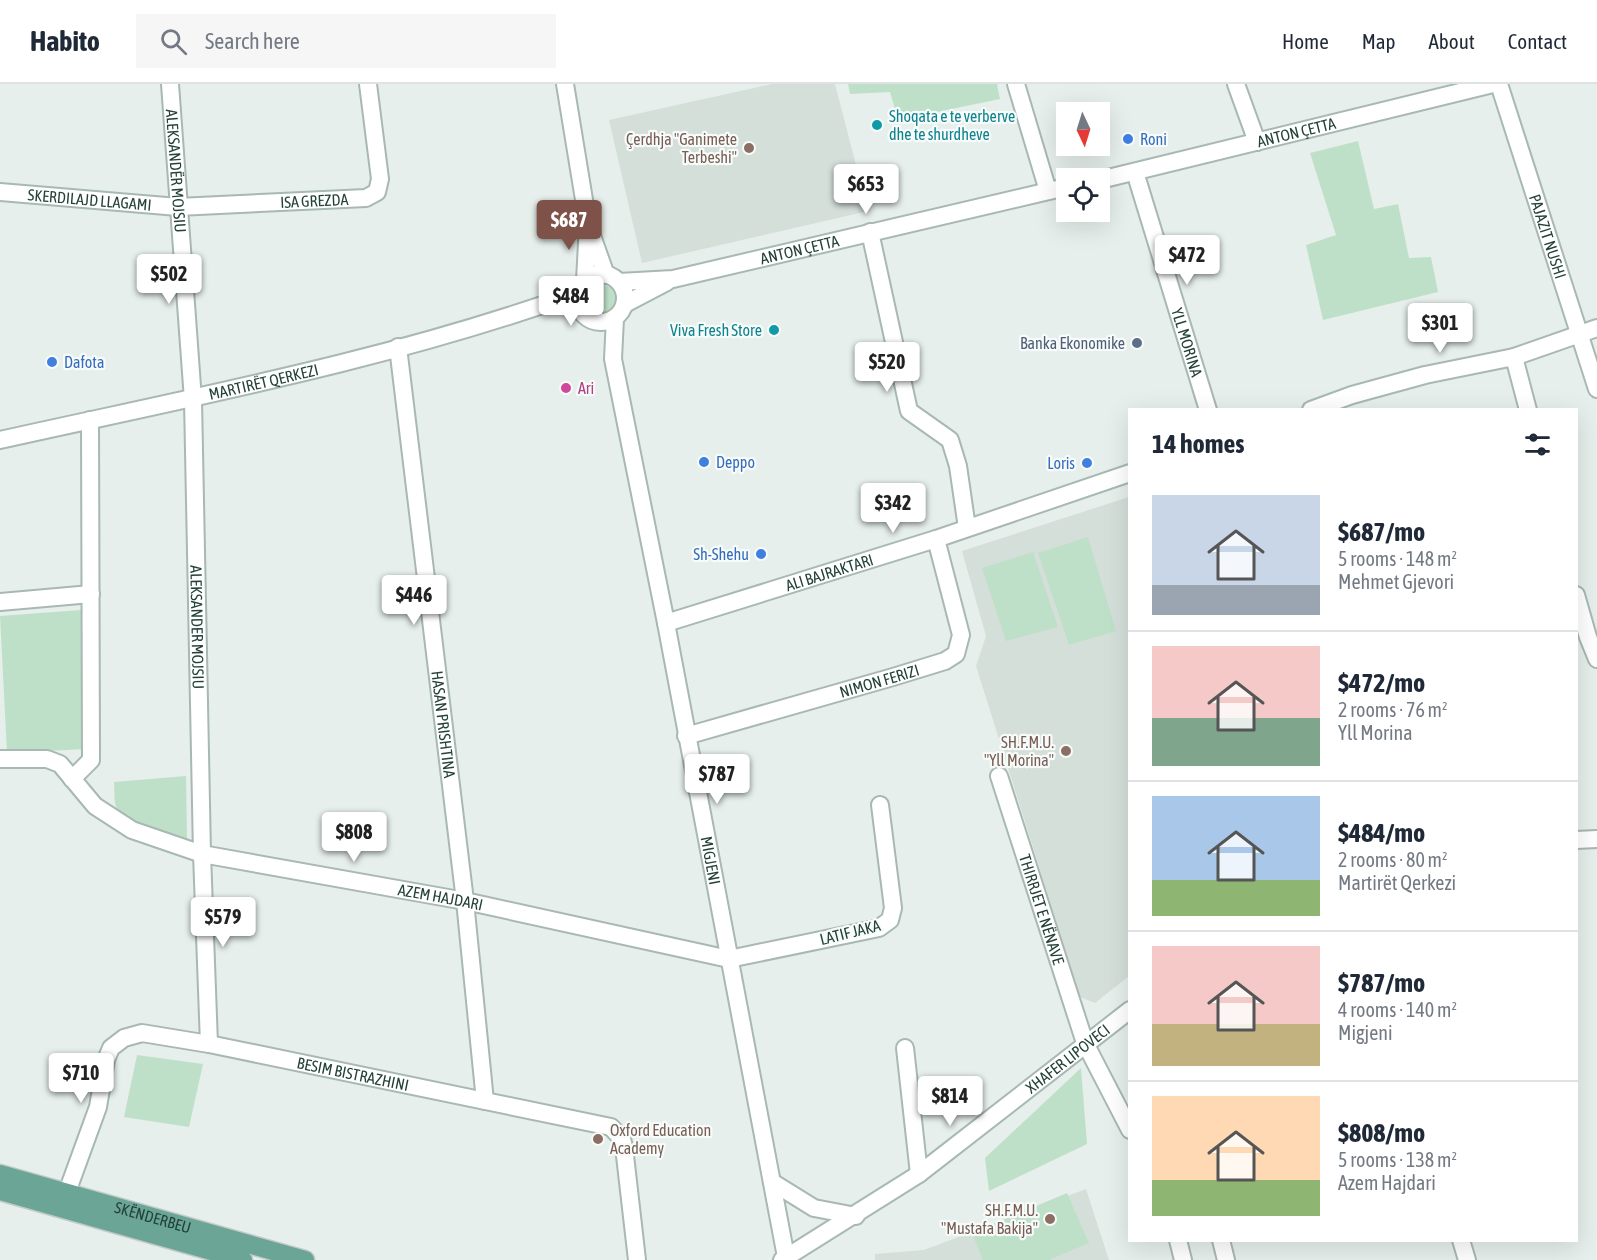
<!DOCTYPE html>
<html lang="en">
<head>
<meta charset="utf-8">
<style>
  body { margin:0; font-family:"Asap Condensed",sans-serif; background:#f6f6f7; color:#1f2937; height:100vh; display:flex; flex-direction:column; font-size:22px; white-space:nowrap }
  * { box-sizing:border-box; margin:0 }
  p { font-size:20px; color:#747a83 }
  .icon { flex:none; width:33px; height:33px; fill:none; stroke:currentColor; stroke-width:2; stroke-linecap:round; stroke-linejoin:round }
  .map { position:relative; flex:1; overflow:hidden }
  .panel { position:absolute; left:1128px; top:324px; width:450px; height:834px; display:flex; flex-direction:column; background:#fff; border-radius:0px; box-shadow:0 6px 24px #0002 }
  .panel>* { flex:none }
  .needle { width:39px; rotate:176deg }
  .fabs { position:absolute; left:1056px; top:18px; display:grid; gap:12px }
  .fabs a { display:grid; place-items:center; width:54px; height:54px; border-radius:0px; background:#fff; box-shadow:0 6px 24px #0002; font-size:30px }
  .price { position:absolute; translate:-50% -51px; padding:0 14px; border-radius:6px; background:#fff; color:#222; font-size:20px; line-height:39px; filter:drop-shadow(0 2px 3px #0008) }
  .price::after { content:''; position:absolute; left:50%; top:36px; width:18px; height:14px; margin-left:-9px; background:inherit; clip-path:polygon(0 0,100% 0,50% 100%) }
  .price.active { background:#7f5249; color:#fff }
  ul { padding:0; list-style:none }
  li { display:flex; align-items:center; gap:18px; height:150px; padding:0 24px }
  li+li { border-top:2px solid #e0e1e3 }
  li span { display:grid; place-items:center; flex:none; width:168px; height:120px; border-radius:0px; color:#555 }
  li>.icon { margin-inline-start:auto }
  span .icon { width:72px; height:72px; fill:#fffc; stroke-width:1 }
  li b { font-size:26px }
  h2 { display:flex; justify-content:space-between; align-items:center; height:72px; padding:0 24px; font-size:26px }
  header { display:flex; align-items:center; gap:36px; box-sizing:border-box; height:84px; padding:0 30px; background:#fff; border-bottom:2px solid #e0e1e3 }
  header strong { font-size:28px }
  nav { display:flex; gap:33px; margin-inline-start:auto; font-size:21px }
  .search { width:420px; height:54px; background:#f6f6f7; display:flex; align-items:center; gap:15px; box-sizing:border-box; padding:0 21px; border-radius:0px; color:#747a83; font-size:22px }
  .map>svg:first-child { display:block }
  .built { fill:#d4dfda }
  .green { fill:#bfe0c8 }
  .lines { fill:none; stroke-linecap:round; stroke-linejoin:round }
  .minor-casing { stroke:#a8b8b2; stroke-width:20 }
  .major-casing { stroke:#c2cac8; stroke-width:21 }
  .minor { stroke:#fff; stroke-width:16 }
  .major { stroke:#6aa596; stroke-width:18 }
  .culture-dot { fill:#0f9aa8; stroke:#f7fbf9; stroke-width:2 }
  .shop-dot { fill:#3f7fe0; stroke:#f7fbf9; stroke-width:2 }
  .education-dot { fill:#8d6e63; stroke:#f7fbf9; stroke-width:2 }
  .service-dot { fill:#5c6f8a; stroke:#f7fbf9; stroke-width:2 }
  .hotel-dot { fill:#d1479c; stroke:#f7fbf9; stroke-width:2 }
  .labels { text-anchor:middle; stroke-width:4.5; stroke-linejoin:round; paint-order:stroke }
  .culture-label { font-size:16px; fill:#0d838f; stroke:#f7fbf9; text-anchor:start }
  .street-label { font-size:16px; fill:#24423a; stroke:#f7fbf9 }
  .education-label { font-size:16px; fill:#785e54; stroke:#f7fbf9; text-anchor:end }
  .shop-label { font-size:16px; fill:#366cbe; stroke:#f7fbf9; text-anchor:start }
  .service-label { font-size:16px; fill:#4e5e75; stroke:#f7fbf9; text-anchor:end }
  .hotel-label { font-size:16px; fill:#b23c85; stroke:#f7fbf9; text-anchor:start }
</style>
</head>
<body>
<header>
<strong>Habito</strong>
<div class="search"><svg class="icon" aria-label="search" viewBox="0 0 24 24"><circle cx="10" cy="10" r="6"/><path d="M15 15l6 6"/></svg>Search here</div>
<nav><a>Home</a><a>Map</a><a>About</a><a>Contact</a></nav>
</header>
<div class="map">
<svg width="1597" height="1176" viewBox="0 0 1597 1176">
  <rect width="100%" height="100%" fill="#e6efeb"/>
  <g class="built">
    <path d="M772 0H835L868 127 642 179 609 36Z"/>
    <path d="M1129 413V892L1095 919 1080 913 976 582 986 552 962 467Z"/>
    <path d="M1086 1105 1109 1176H875V1170L924 1166Z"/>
  </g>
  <g class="green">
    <path d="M848 0H997L1000 15 898 36 890 8 850 10Z"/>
    <path d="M1358 57 1374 125 1398 120 1409 174 1431 173 1438 208 1323 236 1306 161 1336 151 1310 69Z"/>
    <circle cx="602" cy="215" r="14"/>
    <path d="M1088 453 1116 547 1069 561 1038 469Z"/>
    <path d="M1033 468 1058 543 1006 557 982 484Z"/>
    <path d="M81 526 86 665 7 669 0 532Z"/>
    <path d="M186 692 187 756C168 751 129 744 118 726 113 720 115 707 114 698Z"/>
    <path d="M137 971 203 980 189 1043 124 1033Z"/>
    <path d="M1081 984 1087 1060 989 1107 985 1074Z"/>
    <path d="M1067 1109 1089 1159 1049 1176H983L972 1149Z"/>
  </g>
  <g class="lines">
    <defs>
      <g id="minor">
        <path id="s1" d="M170 0 193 316 202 770 209 960"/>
        <path d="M565 0 588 140 585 197"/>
        <path d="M1016 0 1048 107"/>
        <path d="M1236 0 1257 58"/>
        <path id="s2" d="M1499 0 1597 305"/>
        <path id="s3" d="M1135 88 1208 326"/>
        <path id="s4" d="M1100 96 1493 0"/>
        <path id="s5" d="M0 108 178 123 366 114 377 108 380 95 368 0"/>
        <path d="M870 148 909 327 950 356 958 382 967 444"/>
        <path d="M591 149 606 191"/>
        <circle cx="601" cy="214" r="24"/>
        <path id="s6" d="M619 198 673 195 1066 103"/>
        <path d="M625 220 667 198"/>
        <path id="s7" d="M615 234 613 275 666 539 786 1173"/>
        <path id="s8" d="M398 263 465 817 485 1017"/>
        <path d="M1514 273 1528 326"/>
        <path d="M1311 326 1352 311 1425 291 1514 273 1597 244"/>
        <path id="s9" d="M0 356C193 313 390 276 577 209"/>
        <path d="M1576 511 1588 553 1597 575"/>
        <path d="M0 518 91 510"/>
        <path id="s10" d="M666 539 936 455 1130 389"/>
        <path id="s11" d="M686 652 893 593 945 577 956 570 961 551 936 455"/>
        <path id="s12" d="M0 675H47L60 680 95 722 132 746 202 770 465 817 729 875 879 844 890 836 893 824 880 721"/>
        <path id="s13" d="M999 692 1085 959 1130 1046"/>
        <path d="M72 695 91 676 90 336"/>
        <path d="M1576 756 1597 755"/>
        <path d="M905 964 919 1090"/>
        <path d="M772 1098 814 1124 856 1132"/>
        <path id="s14" d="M62 1122 98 1023 106 976 111 964 124 954 142 949 209 960 611 1043 622 1055 624 1063 637 1176"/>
        <path d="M1178 1156 1183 1176"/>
        <path d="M1221 1156 1226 1176"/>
        <path d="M1461 1156 1467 1176"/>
        <path id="s15" d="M782 1176 919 1090 1130 926"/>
      </g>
      <g id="major">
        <path id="s16" d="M0 1090 305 1176"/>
        <path d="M0 1107 243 1176"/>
      </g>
    </defs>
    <use href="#minor" class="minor-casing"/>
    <use href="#major" class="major-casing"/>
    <use href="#minor" class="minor"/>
    <use href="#major" class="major"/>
  </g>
  <g class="culture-dot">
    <circle cx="877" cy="41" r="6"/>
    <circle cx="774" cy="246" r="6"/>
  </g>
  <g class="shop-dot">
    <circle cx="1128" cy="55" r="6"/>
    <circle cx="52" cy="278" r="6"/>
    <circle cx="704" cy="378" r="6"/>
    <circle cx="1087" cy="379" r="6"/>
    <circle cx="761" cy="470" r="6"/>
  </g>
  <g class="education-dot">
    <circle cx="749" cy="64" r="6"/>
    <circle cx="1066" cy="667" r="6"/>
    <circle cx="598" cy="1055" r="6"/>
    <circle cx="1050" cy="1135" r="6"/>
  </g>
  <circle class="service-dot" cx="1137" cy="259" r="6"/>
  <circle class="hotel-dot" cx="566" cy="304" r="6"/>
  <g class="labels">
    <g class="culture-label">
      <text x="889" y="38">Shoqata e te verberve<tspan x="889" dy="18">dhe te shurdheve</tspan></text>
      <text x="762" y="252" text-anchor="end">Viva Fresh Store</text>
    </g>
    <g class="street-label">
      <text dy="6" stroke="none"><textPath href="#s4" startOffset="202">ANTON ÇETTA</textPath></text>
      <text dy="6" stroke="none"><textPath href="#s1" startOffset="87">ALEKSANDËR MOJSIU</textPath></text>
      <text dy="6" stroke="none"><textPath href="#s5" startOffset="90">SKERDILAJD LLAGAMI</textPath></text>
      <text dy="6" stroke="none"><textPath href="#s5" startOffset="315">ISA GREZDA</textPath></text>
      <text dy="6" stroke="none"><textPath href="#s2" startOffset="160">PAJAZIT NUSHI</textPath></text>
      <text dy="6" stroke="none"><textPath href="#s6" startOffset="184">ANTON ÇETTA</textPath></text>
      <text dy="6" stroke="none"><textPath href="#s3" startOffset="178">YLL MORINA</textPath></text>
      <text dy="6" stroke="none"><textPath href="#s9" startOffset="270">MARTIRËT QERKEZI</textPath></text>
      <text dy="6" stroke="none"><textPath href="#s10" startOffset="171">ALI BAJRAKTARI</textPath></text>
      <text dy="6" stroke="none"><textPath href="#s1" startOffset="544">ALEKSANDER MOJSIU</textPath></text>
      <text dy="6" stroke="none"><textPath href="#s11" startOffset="201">NIMON FERIZI</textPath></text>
      <text dy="6" stroke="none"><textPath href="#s8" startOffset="380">HASAN PRISHTINA</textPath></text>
      <text dy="6" stroke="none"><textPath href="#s7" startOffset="552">MIGJENI</textPath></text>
      <text dy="6" stroke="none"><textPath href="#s12" startOffset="476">AZEM HAJDARI</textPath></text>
      <text dy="6" stroke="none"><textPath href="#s13" startOffset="140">THIRRJET E NËNAVE</textPath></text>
      <text transform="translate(850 848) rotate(-14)" y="6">LATIF JAKA</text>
      <text dy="6" stroke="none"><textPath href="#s15" startOffset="350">XHAFER LIPOVECI</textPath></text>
      <text dy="6" stroke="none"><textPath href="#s14" startOffset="416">BESIM BISTRAZHINI</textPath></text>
      <text dy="6" stroke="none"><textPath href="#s16" startOffset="159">SKËNDERBEU</textPath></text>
    </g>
    <g class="education-label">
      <text x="737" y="61">Çerdhja "Ganimete<tspan x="737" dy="18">Terbeshi"</tspan></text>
      <text x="1054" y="664">SH.F.M.U.<tspan x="1054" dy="18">"Yll Morina"</tspan></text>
      <text x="610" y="1052" text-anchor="start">Oxford Education<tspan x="610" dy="18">Academy</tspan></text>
      <text x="1038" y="1132">SH.F.M.U.<tspan x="1038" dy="18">"Mustafa Bakija"</tspan></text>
    </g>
    <g class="shop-label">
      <text x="1140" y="61">Roni</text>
      <text x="64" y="284">Dafota</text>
      <text x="716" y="384">Deppo</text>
      <text x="1075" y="385" text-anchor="end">Loris</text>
      <text x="749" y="476" text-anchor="end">Sh-Shehu</text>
    </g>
    <g class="service-label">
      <text x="1125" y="265">Banka Ekonomike</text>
    </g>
    <g class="hotel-label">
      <text x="578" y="310">Ari</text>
    </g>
  </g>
</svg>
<div class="fabs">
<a><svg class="needle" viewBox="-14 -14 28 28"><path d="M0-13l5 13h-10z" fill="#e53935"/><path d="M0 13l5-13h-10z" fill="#747a83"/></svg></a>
<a><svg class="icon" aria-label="locate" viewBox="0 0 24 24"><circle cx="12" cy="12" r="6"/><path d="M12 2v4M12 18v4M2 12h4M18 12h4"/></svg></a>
</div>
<b class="price" style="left:866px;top:131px">$653</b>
<b class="price active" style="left:569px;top:167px">$687</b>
<b class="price" style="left:1187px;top:202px">$472</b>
<b class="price" style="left:169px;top:221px">$502</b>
<b class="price" style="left:571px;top:243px">$484</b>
<b class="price" style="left:1440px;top:270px">$301</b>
<b class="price" style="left:887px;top:309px">$520</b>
<b class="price" style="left:893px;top:450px">$342</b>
<b class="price" style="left:414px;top:542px">$446</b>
<b class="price" style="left:717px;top:721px">$787</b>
<b class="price" style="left:354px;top:779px">$808</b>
<b class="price" style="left:223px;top:864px">$579</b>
<b class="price" style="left:81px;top:1020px">$710</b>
<b class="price" style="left:950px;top:1043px">$814</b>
<section class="panel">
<h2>14 homes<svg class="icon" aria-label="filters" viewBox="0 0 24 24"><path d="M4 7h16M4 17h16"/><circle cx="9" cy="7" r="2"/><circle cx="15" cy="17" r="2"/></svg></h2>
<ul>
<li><span style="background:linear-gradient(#c9d6e8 75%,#9aa5b1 0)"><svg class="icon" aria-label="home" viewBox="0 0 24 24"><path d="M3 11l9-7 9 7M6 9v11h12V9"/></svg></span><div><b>$687/mo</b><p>5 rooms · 148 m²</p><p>Mehmet Gjevori</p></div></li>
<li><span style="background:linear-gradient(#f6c9c9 60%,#7fa58c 0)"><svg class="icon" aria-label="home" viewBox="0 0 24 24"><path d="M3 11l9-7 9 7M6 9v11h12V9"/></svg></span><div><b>$472/mo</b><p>2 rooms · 76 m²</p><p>Yll Morina</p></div></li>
<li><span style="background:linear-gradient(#a9c7e8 70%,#8fb573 0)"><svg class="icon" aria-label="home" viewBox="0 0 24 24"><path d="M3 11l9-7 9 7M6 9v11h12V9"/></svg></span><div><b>$484/mo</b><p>2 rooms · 80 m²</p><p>Martirët Qerkezi</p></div></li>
<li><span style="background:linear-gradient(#f6c9c9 65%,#c2b280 0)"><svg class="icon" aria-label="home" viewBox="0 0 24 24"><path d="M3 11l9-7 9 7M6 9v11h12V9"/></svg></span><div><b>$787/mo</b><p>4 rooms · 140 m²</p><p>Migjeni</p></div></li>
<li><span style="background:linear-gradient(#ffd9b3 70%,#8fb573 0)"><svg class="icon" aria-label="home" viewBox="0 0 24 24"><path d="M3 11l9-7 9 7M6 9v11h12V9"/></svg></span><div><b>$808/mo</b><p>5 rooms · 138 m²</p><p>Azem Hajdari</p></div></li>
</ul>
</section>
</div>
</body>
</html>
